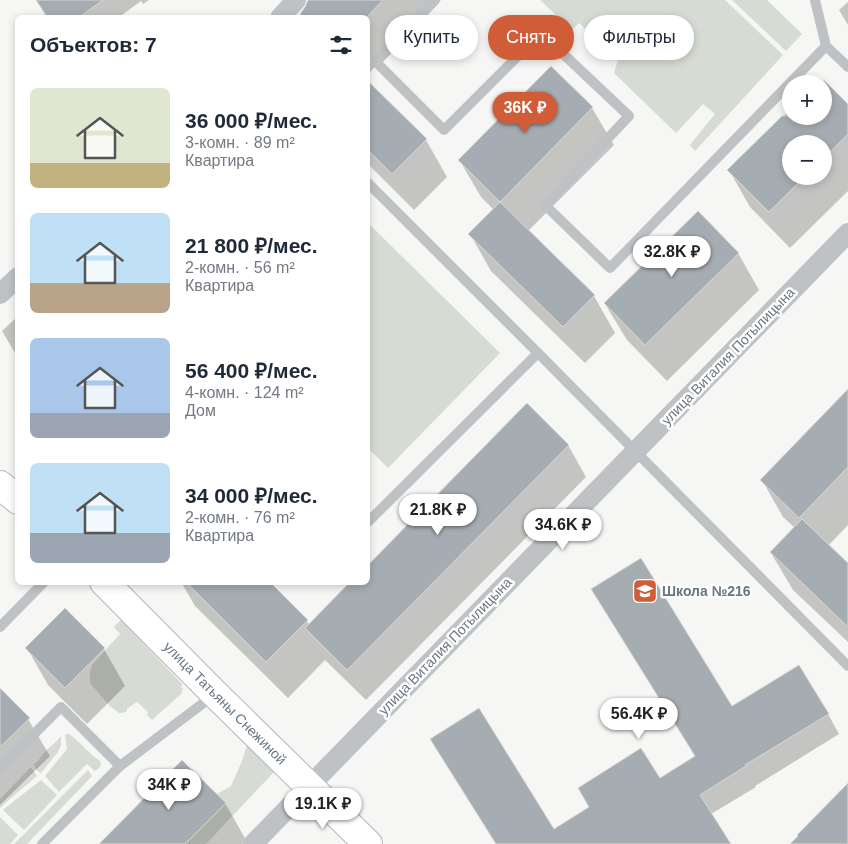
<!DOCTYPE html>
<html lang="ru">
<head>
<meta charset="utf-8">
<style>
  body { margin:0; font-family:Helvetica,sans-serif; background:#f2f2f3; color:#1f2937; height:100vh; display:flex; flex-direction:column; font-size:19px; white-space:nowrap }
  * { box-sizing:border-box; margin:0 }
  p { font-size:16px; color:#747a83 }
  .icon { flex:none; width:28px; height:28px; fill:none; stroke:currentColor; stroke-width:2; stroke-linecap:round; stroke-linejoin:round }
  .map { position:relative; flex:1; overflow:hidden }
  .sheet { position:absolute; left:15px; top:15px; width:355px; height:570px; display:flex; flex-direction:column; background:#fff; border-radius:8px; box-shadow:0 2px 8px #0003 }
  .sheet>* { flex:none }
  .banner { position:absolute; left:385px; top:15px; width:388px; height:45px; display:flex; gap:10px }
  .controls { position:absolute; left:782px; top:75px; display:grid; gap:10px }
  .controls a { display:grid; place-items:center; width:50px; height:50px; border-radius:50%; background:#fff; box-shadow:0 2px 8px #0003; font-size:25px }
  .price { position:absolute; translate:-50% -42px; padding:0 11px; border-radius:18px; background:#fff; color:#222; font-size:16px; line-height:32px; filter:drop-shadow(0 1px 2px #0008) }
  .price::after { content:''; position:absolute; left:50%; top:30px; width:15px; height:11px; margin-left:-8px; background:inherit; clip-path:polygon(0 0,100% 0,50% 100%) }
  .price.on { background:#d15d38; color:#fff }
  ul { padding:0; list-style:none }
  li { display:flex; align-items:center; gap:15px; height:125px; padding:0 15px }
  li span { display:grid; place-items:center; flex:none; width:140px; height:100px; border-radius:8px; color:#555 }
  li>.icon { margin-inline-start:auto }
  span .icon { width:60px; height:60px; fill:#fffc; stroke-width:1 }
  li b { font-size:21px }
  h2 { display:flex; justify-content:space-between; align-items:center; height:60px; padding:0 15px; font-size:21px }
  .chip { padding:0 18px; border-radius:22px; background:#fff; box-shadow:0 2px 8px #0003; font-size:18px; line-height:45px }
  .chip.on { background:#d15d38; color:#fff }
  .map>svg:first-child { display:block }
  .green { fill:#d6dbd3 }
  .shadow { fill:#0003; fill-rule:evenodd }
  .building { fill:#a6adb2; stroke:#d8d8d6 }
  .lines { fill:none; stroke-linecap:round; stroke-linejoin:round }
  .secondary-casing { stroke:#b3b7bb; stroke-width:30 }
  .lane { stroke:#bec2c5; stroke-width:10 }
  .street { stroke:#bec2c5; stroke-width:20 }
  .secondary { stroke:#fff; stroke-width:28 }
  .labels { text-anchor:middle; stroke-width:5; stroke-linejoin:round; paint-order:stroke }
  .street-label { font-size:14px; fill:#687681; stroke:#fff }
  .poi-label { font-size:14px; font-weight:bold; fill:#687681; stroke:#fff; text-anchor:start }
</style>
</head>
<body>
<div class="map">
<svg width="848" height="844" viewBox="0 0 848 844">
  <rect width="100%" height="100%" fill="#f6f6f4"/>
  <g class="green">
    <path d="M540 0H725L783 55 695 151 690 145 715 114 703 104 676 133 614 73 618 60 579 23 572 30Z"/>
    <path d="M732 0H767L802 34 786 51Z"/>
    <path d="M368 223 500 353 388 468 368 448Z"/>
    <path d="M121 620 183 685 180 687 183 688 181 694 152 720 147 715 148 712 137 702 129 707V708H127V711L122 713H119L109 705 90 683V672L92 665 120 634 114 627Z"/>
    <path d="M65 734H69C78 740 85 749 93 756 95 758 98 759 100 761 103 766 98 769 95 771L87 764 59 792 45 776 67 749Z"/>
    <path d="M61 736V745L58 752 41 773C37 772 35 768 34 764 39 761 41 756 45 752 50 746 56 743 61 736Z"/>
    <path d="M248 742 275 771 206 844H185L226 803 217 794 231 786 242 761Z"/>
    <path d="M31 767 37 776 12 797 0 808V799Z"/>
    <path d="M88 770 92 776 27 844H14Z"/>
    <path d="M41 780 57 795 24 830 3 810Z"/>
    <path d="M0 817 18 835 10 844H0Z"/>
  </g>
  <g class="shadow">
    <path d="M36 0H149L143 4 141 1 118 18H47Z"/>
    <path d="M309 0H441L368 74V18H304L309 3Z"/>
    <path d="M848 2V25L839 10Z"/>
    <path d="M551 68 592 108 614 145 528 231 594 296 615 333 585 363 491 271 470 234 494 210 481 197 460 161Z"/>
    <path d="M821 79 848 106V191L790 248 750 207 729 170 791 109V116H824V84H817ZM791 144H824V176H791Z"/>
    <path d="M368 82 426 140 447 177 414 210 368 164Z"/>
    <path d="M738 253 759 290 667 381 627 340 605 304Z"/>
    <path d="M18 316V358L2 331Z"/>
    <path d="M848 391V525L828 546 848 565V642L793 590 771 553 795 528 783 517 762 480Z"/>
    <path d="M527 405 568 445 586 477 366 700 325 660 288 698 195 606 181 582H268L307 621 310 626 368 582V567Z"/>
    <path d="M604 609 732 707 828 714 839 734 755 786 756 787 711 814 730 844H496L554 831 659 780 696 757Z"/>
    <path d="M27 648 104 649 125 686 87 724 48 685Z"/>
    <path d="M0 690 28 719 50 756 0 805Z"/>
    <path d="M225 803 246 840 242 844H101Z"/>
  </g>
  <g class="building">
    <path d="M36 0H103L78 18H48Z"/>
    <path d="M308 0H383L366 18H304L300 14 305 7Z"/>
    <path d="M551 66 593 107 500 202 458 160Z"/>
    <path d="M824 80 848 104V134L824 158V144H791V176H805L769 212 727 170 782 116H824Z"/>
    <path d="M368 81 427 139 392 174 368 150Z"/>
    <path d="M500 202 595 295 563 327 468 234Z"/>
    <path d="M698 211 739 253 645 345 604 303Z"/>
    <path d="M848 389V467L799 518 760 480Z"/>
    <path d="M527 403 569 445 347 670 305 628 350 582H368V565Z"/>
    <path d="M802 519 848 563V627L770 552Z"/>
    <path d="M641 558 732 706 799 665 829 714 745 765 746 766 700 795 731 844H496L430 739 479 708 554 829 589 807 578 788 641 748 660 778 695 756 591 589Z"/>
    <path d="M186 582H270L308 620 266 662Z"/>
    <path d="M65 608 105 648 65 688 25 648Z"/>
    <path d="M0 688 30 718 0 747Z"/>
    <path d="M182 760 226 803 185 844H99Z"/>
    <path d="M848 783V844H790L798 836 797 835Z"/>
  </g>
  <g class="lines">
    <defs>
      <g id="secondary">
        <path d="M0 485 18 500"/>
        <path d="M104 582 215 694 368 844"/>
      </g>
    </defs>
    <use href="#secondary" class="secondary-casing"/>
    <g class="lane">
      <path d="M435 0 376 62 444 130 541 33 629 116 545 205 610 268 826 46"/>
      <path d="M815 0 826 46 848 67"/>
      <path d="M368 183 538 353 848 666"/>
      <path d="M368 522 538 353"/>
      <path d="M0 627 44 582"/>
      <path d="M0 768 61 707 120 766"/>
      <path d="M42 844 120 766 214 695"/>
    </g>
    <g class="street">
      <path d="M280 18 296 0"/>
      <path d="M0 294 18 277"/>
      <path d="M253 844 848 233"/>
    </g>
    <use href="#secondary" class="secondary"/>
  </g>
  <defs>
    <symbol id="school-square" viewBox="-11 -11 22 22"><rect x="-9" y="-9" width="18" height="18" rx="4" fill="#d15d38" stroke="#fff"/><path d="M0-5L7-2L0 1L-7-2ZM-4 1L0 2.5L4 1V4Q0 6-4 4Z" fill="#fff"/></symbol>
  </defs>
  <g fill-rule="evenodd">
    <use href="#school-square" x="631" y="577" width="28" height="28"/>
  </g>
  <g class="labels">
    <g class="street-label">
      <text transform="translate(728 356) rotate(-46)" y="5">улица Виталия Потылицына</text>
      <text transform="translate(445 646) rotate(-46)" y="5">улица Виталия Потылицына</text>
      <text transform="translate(225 703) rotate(45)" y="5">улица Татьяны Снежиной</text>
    </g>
    <g class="poi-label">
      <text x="662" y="596">Школа №216</text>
    </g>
  </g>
</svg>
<div class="controls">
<a>+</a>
<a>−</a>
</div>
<b class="price on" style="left:525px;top:134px">36K ₽</b>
<b class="price" style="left:672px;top:278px">32.8K ₽</b>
<b class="price" style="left:438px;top:536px">21.8K ₽</b>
<b class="price" style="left:563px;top:551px">34.6K ₽</b>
<b class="price" style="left:639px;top:740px">56.4K ₽</b>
<b class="price" style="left:169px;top:811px">34K ₽</b>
<b class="price" style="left:323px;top:830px">19.1K ₽</b>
<div class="banner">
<a class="chip">Купить</a>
<a class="chip on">Снять</a>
<a class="chip">Фильтры</a>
</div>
<section class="sheet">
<h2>Объектов: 7<svg class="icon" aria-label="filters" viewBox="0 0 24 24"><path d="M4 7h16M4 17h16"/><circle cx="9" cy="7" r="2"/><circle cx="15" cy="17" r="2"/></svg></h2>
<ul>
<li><span style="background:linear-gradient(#dfe7d0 75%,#c2b280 0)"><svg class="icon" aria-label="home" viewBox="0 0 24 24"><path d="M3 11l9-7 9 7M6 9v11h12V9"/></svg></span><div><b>36 000 ₽/мес.</b><p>3-комн. · 89 m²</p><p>Квартира</p></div></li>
<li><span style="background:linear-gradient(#bfe0f5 70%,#b9a48a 0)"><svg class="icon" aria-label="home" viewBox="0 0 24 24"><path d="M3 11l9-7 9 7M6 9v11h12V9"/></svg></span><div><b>21 800 ₽/мес.</b><p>2-комн. · 56 m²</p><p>Квартира</p></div></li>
<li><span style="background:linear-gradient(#a9c7e8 75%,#9aa5b1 0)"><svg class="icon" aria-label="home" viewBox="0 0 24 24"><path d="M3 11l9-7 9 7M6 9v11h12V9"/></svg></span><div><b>56 400 ₽/мес.</b><p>4-комн. · 124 m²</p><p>Дом</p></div></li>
<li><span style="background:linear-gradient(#bfe0f5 70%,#9aa5b1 0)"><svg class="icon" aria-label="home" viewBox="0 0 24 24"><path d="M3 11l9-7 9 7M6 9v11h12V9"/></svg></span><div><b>34 000 ₽/мес.</b><p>2-комн. · 76 m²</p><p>Квартира</p></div></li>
</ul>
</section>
</div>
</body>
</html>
